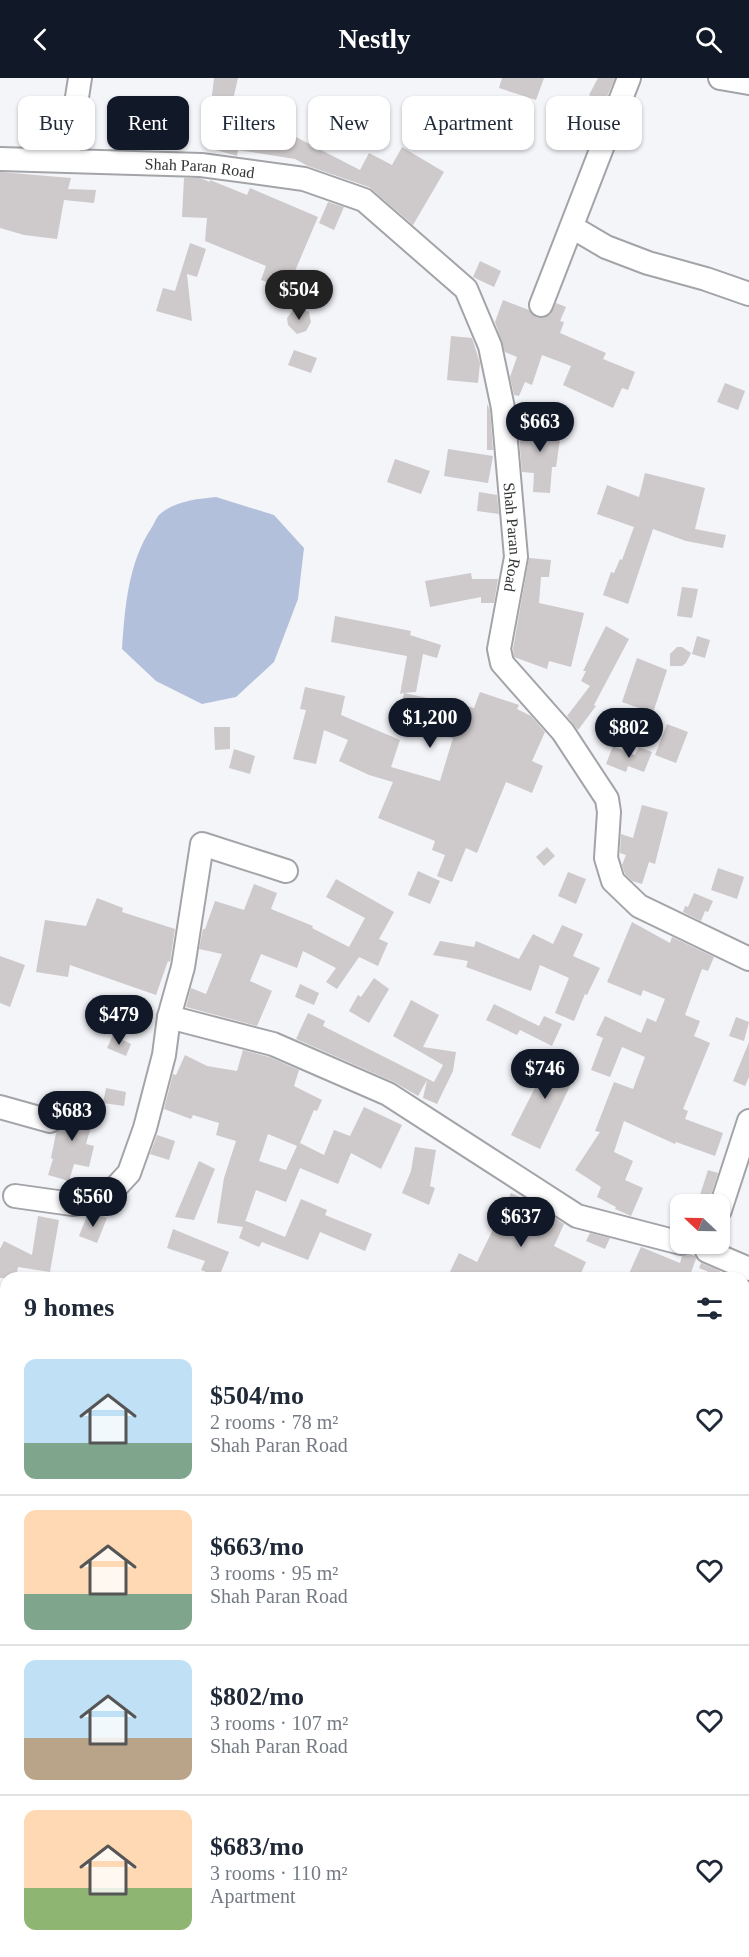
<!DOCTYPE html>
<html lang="en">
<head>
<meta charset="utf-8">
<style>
  body { margin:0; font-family:Georgia,serif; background:#f2f2f3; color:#1f2937; height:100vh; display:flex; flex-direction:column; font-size:22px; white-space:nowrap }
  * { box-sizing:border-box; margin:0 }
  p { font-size:20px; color:#747a83 }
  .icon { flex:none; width:33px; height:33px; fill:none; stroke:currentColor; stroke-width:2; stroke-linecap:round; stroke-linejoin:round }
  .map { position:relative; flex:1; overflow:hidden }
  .details { position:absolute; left:0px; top:1194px; width:750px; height:686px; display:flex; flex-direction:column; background:#fff; border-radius:18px 18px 0 0; box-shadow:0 2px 4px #0004 }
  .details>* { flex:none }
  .hud { position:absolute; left:18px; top:18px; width:714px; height:54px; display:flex; gap:12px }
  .needle { width:39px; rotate:292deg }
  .fabs { position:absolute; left:670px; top:1116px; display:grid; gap:12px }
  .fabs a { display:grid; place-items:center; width:60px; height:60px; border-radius:12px; background:#fff; box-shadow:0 2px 4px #0004; font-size:30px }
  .price { position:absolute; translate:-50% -51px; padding:0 14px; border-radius:21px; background:#111827; color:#fff; font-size:20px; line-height:39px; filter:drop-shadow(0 2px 3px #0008) }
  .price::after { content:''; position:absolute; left:50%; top:36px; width:18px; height:14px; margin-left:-9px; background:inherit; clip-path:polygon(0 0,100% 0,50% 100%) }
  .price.on { background:#222; color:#fff }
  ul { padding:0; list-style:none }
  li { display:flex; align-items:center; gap:18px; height:150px; padding:0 24px }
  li+li { border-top:2px solid #e0e1e3 }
  li span { display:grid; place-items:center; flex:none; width:168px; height:120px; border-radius:12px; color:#555 }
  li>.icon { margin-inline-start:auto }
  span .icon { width:72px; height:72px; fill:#fffc; stroke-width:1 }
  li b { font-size:26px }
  h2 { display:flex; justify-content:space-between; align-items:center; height:72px; padding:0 24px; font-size:26px }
  .pill { padding:0 21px; border-radius:12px; background:#fff; box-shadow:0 2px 4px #0004; font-size:21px; line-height:54px }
  .pill.on { background:#111827; color:#fff }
  header { display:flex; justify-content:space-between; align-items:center; height:78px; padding:0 24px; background:#111827; color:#fff; font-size:27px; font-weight:700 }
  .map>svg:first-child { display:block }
  .water { fill:#b3c0db }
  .building { fill:#cec9ca; fill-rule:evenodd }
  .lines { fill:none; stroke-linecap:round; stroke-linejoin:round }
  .minor-casing { stroke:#a3a4a8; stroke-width:26 }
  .minor { stroke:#fff; stroke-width:22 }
  .labels { text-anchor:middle; stroke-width:4.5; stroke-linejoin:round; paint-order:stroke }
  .street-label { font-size:16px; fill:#333435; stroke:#f4f5f9 }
</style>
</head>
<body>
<header><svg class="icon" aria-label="back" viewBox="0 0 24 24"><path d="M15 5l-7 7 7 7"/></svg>Nestly<svg class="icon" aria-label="search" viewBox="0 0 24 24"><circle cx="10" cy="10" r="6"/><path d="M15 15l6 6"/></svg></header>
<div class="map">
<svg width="749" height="1879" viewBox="0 0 749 1879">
  <rect width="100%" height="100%" fill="#f4f5f9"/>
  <path class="water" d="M216 419 274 437 304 470 298 521 274 584 236 619 202 626 156 603 122 571C125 529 128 485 152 449 154 446 156 440 159 437 174 423 197 421 216 419Z"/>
  <g class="building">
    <path d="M214 0H238L226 52H254L257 34 283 40 282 47 294 50 292 57 360 92 369 75 392 87 402 69 444 94 413 147 369 109 308 88 295 81 238 72 237 78 206 69Z"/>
    <path d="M502 0H544L536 22 499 10Z"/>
    <path d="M598 0H615L604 26 589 17Z"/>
    <path d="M126 19 149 21 144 69 119 66Z"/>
    <path d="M0 94 71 100 68 111 96 112 94 125 64 122 57 161 24 157 0 150Z"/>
    <path d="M184 100H200L210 104V102L247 117 250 110 318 139 292 200 286 197 281 209 261 202 266 188 205 163 207 140 182 139Z"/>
    <path d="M328 124 344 129 334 152 319 145Z"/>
    <path d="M190 165 206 171 197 199 187 196 192 243 156 233 163 210 175 213Z"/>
    <path d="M480 183 501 193 494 209 473 199Z"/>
    <path d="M503 222 529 232 536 239 542 240 550 237 556 225 566 229 560 243 564 244 560 255 606 275 603 281 635 294 628 312 622 310 613 330 563 307 571 288 542 277 532 307 525 304 519 318 514 317 510 299 517 279 505 274 495 244Z"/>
    <path d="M299 230 309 234 311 244 306 253 297 256 288 247 287 240 293 232Z"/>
    <path d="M451 258 472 260 480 285 478 305 447 302Z"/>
    <path d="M294 272 317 280 311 295 288 287Z"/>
    <path d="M725 305 745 313 738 332 717 324Z"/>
    <path d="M487 326 490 332 493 372H487Z"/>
    <path d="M518 346 562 348 556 389H552L550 415 533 414 534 395 522 394Z"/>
    <path d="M448 371 493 378 488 405 444 398Z"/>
    <path d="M395 381 430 393 421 416 387 404Z"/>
    <path d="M645 395 705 410 695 451 726 457 723 470 686 463 653 451 628 526 603 517 611 494 614 495 620 481 622 482 634 449 597 436 607 407 639 419Z"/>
    <path d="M479 414 497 417 499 436 477 433Z"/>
    <path d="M529 480 551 482 549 499H541L539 525 584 535 571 589 549 583 547 591 514 579 513 571Z"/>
    <path d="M471 495 472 501H498L494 525H481V519L430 529 425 503Z"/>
    <path d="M682 509 698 511 692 540 677 538Z"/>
    <path d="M335 538 411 553 410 557 441 567 437 580 423 576 416 614 404 615 474 630 480 614 519 627 517 631 531 638 545 654 532 683 543 688 532 715 506 704 477 775 466 770 452 804 437 798 445 777 432 772 435 763 378 740 393 704 369 697 339 683 348 662 324 652 316 686 293 681 306 632 300 631 305 609 345 618 341 637 400 662 391 689 440 703 453 660 396 648 404 615 400 616 407 578 331 564Z"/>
    <path d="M606 548 629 561 594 627 596 628 578 652 567 638 590 608 581 603 586 593H583Z"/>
    <path d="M697 558 710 562 705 580 692 576Z"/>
    <path d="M677 569H682L691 575 686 585 682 588H670V576Z"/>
    <path d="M637 580 667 592 653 635 622 624Z"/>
    <path d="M667 646 688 654 676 685 655 677Z"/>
    <path d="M214 649H230V671L215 672Z"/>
    <path d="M613 668 635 677 639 669 652 674 644 694 628 688 626 694 606 686Z"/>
    <path d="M234 671 255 678 250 696 229 690Z"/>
    <path d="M642 727 668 734 655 786 649 784 642 806 632 803 625 796 622 787 626 777 620 775 621 756 633 760Z"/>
    <path d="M547 769 555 778 544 788 536 779Z"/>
    <path d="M718 790 744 799 737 821 711 812Z"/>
    <path d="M418 793 440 803 430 826 408 817Z"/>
    <path d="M568 794 586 801 576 826 558 818Z"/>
    <path d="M336 801 394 834 379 861 388 865 378 888 359 879 337 911 326 904 336 890 303 873 297 890 261 876 250 903 272 913 257 948 186 929 191 910 206 916 222 876 199 871 203 851H205L215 823 244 832 254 806 277 815 271 831 313 848 312 850 349 869 365 840 326 819Z"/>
    <path d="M694 815 713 823 708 834 705 833 701 843 683 834 685 828 688 829Z"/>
    <path d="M97 820 123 830 122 834 175 851 170 884 168 883 156 917 70 887 68 899 36 894 45 842 86 848Z"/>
    <path d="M632 844 670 865 672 859 714 879 708 893 702 891 685 937 700 943 694 958 710 965 683 1031 688 1033 685 1041 723 1055 715 1078 676 1064 675 1066 624 1043 614 1074 633 1083 625 1102 643 1110 631 1138 615 1131 616 1129 597 1119 601 1109 575 1092 600 1054 595 1053 614 1004 633 1011 645 979 622 969 610 999 591 992 603 960 596 957 605 938 641 955 647 940 656 944 665 921 643 912 641 918 607 904Z"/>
    <path d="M562 847 583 856 573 878 600 890 587 917 585 916 574 943 555 935 569 900 540 887 531 913 466 889 468 883 433 877 440 863 474 869 476 863 519 881 533 856 553 866Z"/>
    <path d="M0 878 25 887 10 929 0 925Z"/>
    <path d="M374 900 389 911 369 945 349 933 358 917 361 919Z"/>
    <path d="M300 906 319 915 314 927 295 919Z"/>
    <path d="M411 922 439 937 423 969 456 974 453 993 437 1026 423 1020 427 1002 418 1018 394 1004 296 961 308 935 325 943 323 948 434 1004 443 987 393 958Z"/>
    <path d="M494 926 539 948 544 938 562 946 552 968 520 952 517 957 486 942Z"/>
    <path d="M736 939 749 944 744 963 729 958Z"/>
    <path d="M113 957 131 966 126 978 107 970Z"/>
    <path d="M749 964V999L745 1008 733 1003Z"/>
    <path d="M243 972 269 979 299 992 294 1008 322 1022 317 1033 314 1032 300 1065 324 1077 334 1052 350 1058 364 1029 402 1047 381 1091 351 1075 338 1106 300 1090 286 1124 256 1112 245 1144 246 1143 285 1159 301 1121 327 1132 325 1137 372 1156 365 1173 320 1154 308 1182 262 1164 259 1169 239 1160 243 1149 217 1145 224 1100 236 1063 216 1057 219 1045 193 1037 191 1041 164 1031 173 996 176 997 185 977 207 988 237 993ZM268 1056 297 1068 286 1092 259 1083Z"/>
    <path d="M549 974 579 989 540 1071 511 1057 538 1004 535 1003Z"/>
    <path d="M106 1010 126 1014 124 1028 103 1025Z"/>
    <path d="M63 1026 95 1035 86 1066 94 1068 89 1089 74 1086 69 1103 48 1097 53 1081 51 1080 56 1055 63 1046 60 1035Z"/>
    <path d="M157 1057 175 1063 169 1082 150 1076Z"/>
    <path d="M415 1069 436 1072 430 1108 435 1110 429 1127 402 1115 411 1093Z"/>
    <path d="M199 1083 215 1091 194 1142 175 1139Z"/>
    <path d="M708 1092 718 1095 709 1123 699 1120Z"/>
    <path d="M511 1115 532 1125 564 1146 554 1168 586 1184 579 1200H447L459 1175 477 1184Z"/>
    <path d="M97 1136 107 1140 97 1165 79 1158 87 1138Z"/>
    <path d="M38 1138 59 1142 50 1194 18 1189 16 1200H0V1171L4 1163 32 1177Z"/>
    <path d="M173 1151 229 1174 219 1199 201 1192 205 1183 167 1170Z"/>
    <path d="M590 1155 610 1160 605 1171 586 1163Z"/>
    <path d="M641 1169 680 1185 682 1178 689 1176 695 1178 696 1181 689 1200H627Z"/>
    <path d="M701 1185 720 1193 718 1198 699 1190Z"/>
  </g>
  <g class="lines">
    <defs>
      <g id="minor">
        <path d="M720 0 749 5"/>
        <path id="s1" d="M0 81 201 87 304 101 364 122 466 211 490 268 503 330 516 479 499 571 502 585 563 654 607 721 609 734 606 780 613 803 639 828 749 881"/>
        <path d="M67 83 80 0"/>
        <path d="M572 149 606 169 648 185 706 201 749 216"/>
        <path d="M541 227 629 0"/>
        <path d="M286 793 202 766 183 889 169 939 273 966 388 1016 577 1138 681 1165"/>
        <path d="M0 1029 50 1043"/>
        <path d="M15 1118 72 1126 104 1122 129 1095 145 1050 164 977 169 939"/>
        <path d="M720 1132 749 1043"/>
        <path d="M707 1173 749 1191"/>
        <path d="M0 1237 6 1239"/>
        <path d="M0 1467 6 1470"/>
        <path d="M744 1570 749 1571"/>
        <path d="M270 1879 272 1875"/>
        <path d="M417 1879 419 1874"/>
        <path d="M693 1879V1874"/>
      </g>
    </defs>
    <use href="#minor" class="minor-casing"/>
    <use href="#minor" class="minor"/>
  </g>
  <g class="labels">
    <g class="street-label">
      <text dy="6" stroke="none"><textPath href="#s1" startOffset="200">Shah Paran Road</textPath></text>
      <text dy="6" stroke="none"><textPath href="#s1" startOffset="759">Shah Paran Road</textPath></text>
    </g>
  </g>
</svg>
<div class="fabs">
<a><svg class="needle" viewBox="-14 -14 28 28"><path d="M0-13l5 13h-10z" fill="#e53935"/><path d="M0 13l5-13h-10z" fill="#747a83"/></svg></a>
</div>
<b class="price on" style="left:299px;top:243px">$504</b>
<b class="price" style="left:540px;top:375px">$663</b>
<b class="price" style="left:430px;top:671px">$1,200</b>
<b class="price" style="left:629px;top:681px">$802</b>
<b class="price" style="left:119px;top:968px">$479</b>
<b class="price" style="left:545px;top:1022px">$746</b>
<b class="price" style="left:72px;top:1064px">$683</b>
<b class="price" style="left:93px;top:1150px">$560</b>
<b class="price" style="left:521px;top:1170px">$637</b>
<div class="hud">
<a class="pill">Buy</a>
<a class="pill on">Rent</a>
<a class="pill">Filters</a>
<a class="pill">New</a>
<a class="pill">Apartment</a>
<a class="pill">House</a>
</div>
<section class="details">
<h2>9 homes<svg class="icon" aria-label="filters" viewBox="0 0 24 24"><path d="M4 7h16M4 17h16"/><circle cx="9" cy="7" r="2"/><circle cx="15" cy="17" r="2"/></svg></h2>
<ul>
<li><span style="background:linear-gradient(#bfe0f5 70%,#7fa58c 0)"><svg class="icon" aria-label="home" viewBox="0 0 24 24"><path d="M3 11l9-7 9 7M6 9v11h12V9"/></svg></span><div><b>$504/mo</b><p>2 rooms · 78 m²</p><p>Shah Paran Road</p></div><svg class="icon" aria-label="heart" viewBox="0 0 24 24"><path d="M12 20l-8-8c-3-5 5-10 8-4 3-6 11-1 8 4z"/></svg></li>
<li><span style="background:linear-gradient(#ffd9b3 70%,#7fa58c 0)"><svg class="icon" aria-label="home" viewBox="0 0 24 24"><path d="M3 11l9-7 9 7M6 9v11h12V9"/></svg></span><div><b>$663/mo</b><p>3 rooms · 95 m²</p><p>Shah Paran Road</p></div><svg class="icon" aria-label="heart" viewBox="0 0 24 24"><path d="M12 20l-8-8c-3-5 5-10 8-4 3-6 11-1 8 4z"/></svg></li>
<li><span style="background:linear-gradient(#bfe0f5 65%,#b9a48a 0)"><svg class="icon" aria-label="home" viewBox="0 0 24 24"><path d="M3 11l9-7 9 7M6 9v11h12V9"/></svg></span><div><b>$802/mo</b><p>3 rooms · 107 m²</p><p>Shah Paran Road</p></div><svg class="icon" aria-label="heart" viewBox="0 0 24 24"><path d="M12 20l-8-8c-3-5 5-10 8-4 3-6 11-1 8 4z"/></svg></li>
<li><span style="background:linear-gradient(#ffd9b3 65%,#8fb573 0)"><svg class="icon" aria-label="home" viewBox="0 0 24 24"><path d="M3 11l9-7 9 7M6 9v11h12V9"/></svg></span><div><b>$683/mo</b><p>3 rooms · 110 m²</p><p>Apartment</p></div><svg class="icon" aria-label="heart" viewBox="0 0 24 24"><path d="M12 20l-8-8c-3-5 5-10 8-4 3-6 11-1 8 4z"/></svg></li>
</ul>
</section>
</div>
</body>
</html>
